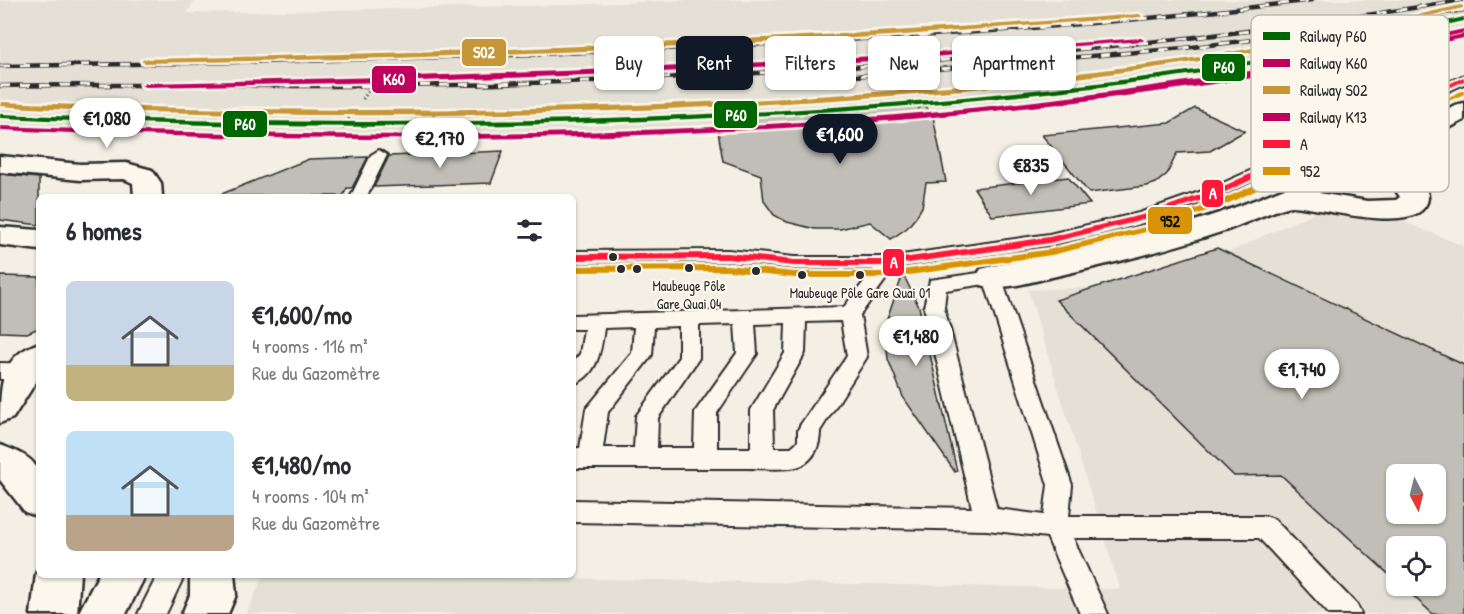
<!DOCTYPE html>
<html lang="en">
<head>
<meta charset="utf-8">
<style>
  body { margin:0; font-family:"Patrick Hand",sans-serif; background:#f2f2f3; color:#2b2b33; height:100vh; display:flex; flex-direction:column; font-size:22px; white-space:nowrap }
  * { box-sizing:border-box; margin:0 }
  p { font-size:20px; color:#7c7c81 }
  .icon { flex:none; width:33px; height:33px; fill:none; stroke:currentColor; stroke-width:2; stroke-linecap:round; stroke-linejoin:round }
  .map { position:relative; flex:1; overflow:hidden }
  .side { position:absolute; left:36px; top:194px; width:540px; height:384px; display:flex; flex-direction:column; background:#fff; border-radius:9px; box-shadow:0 2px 4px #0004 }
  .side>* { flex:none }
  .guide { position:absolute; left:594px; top:36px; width:570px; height:54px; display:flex; gap:12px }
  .needle { width:39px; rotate:173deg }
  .fabs { position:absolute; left:1386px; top:464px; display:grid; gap:12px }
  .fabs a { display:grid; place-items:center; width:60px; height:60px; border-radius:9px; background:#fff; box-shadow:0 2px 4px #0004; font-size:30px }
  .price { position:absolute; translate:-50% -51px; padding:0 14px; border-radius:21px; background:#fff; color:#222; font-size:20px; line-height:39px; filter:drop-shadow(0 2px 3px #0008) }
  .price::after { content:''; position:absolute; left:50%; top:36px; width:18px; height:14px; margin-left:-9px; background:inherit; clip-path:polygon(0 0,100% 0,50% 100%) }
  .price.on { background:#111827; color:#fff }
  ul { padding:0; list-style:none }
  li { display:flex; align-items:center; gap:18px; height:150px; padding:0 30px }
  li span { display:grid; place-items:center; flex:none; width:168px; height:120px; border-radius:9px; color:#555 }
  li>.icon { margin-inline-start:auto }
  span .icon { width:72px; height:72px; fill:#fffc; stroke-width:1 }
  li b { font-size:26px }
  h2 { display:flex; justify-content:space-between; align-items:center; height:72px; padding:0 30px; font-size:26px }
  .chip { padding:0 21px; border-radius:9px; background:#fff; box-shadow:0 2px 4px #0004; font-size:21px; line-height:54px }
  .chip.on { background:#111827; color:#fff }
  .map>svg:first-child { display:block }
  .built { fill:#e4e0d6; fill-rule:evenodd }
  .building { fill:#c0beb6; stroke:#2b2b2b; stroke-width:1.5; fill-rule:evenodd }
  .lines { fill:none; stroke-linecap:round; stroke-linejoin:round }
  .service-casing { stroke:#2b2b2b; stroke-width:4 }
  .minor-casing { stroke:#2b2b2b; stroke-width:5 }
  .secondary-casing { stroke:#2b2b2b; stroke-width:5 }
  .path { stroke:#2b2b2b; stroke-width:3; stroke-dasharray:1 3; stroke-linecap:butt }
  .service { fill:#fbf7ec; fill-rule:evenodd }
  .minor { fill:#fbf7ec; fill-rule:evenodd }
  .secondary { fill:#fbf7ec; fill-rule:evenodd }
  .rail-casing { stroke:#2b2b2b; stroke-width:4.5 }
  .rail { stroke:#fbf7ec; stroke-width:3; stroke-dasharray:10; stroke-linecap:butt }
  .bus-1-casing { stroke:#fbf7ec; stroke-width:5 }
  .bus-2-casing { stroke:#fbf7ec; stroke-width:5 }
  .bus-1 { fill:#ff1839; fill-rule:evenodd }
  .bus-2 { fill:#d89406; fill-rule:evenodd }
  .rail-1-casing { stroke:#fbf7ec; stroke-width:5 }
  .rail-2-casing { stroke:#fbf7ec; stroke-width:5 }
  .rail-3-casing { stroke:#fbf7ec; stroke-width:5 }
  .rail-4-casing { stroke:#fbf7ec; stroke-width:5 }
  .rail-1 { fill:#060; fill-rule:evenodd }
  .rail-2 { fill:#bf005f; fill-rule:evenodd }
  .rail-3 { fill:#c79737; fill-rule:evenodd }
  .rail-4 { fill:#bf005f; fill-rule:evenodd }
  .bus-dot { fill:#2b2b2b; stroke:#fbf7ec; stroke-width:2 }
  .labels { text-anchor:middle; stroke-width:4.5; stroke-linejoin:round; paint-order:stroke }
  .bus-label { font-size:14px; fill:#2b2b2b; stroke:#fbf7ec }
  .key { fill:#fbf7ec; stroke:#bdbab2; stroke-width:1.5 }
  .key-label { font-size:16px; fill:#2b2b2b }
  .line-badge { stroke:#fbf7ec; stroke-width:2 }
  .badge-label { font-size:16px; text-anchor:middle; font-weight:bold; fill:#fff }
  .pale-badge-label { font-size:16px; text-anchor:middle; font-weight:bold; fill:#111 }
</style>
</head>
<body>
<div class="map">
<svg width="1464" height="614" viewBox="0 0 1464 614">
  <rect width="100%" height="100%" fill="#f3efe4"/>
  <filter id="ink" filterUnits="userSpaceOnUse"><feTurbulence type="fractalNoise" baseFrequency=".0167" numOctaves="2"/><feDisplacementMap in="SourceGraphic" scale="12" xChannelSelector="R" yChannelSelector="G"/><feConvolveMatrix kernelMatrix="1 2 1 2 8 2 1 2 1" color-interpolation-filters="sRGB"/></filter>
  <g filter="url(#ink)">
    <g class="built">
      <path d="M0 0H195L187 13 567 5 688 0H1464V26L1294 63 1037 100 690 126 543 132 279 135 107 132 0 125Z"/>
      <path d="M1320 210 1397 219 1464 246V614H246L264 574 396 575 1120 589 1028 290 1106 287 1218 257ZM1396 474H1436V513H1396ZM1396 546H1436V585H1396Z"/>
    </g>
    <g class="building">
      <path d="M925 105 933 116 946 182 926 183 922 207 916 217 907 228 891 239 870 222 840 229H815L787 222 774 215 764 201 761 175 723 161 716 120Z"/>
      <path d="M1195 108 1245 131 1210 151 1177 153 1167 174 1156 183 1147 186 1089 193 1042 135 1169 123Z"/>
      <path d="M503 151 491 183 374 187 389 156Z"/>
      <path d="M368 157 352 188H347L343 196H219V195L309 159Z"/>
      <path d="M0 174 39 178V225L0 220Z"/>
      <path d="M1068 177 1090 204 992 216 974 188Z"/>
      <path d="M1217 248 1464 365V614H1433L1401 585H1436V546H1396V581L1281 475 1234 476 1056 300ZM1396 474H1436V513H1396Z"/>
      <path d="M903 274 919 307 957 471 955 472 903 397 888 359 885 325Z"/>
      <path d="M0 276 39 277V328L27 333 0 332Z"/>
    </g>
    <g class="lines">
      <defs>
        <g id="service">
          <path d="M1464 75V84C1361 132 1260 185 1152 220 1069 247 980 256 894 268L860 315 867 357 820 431C820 445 815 458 802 465 790 471 761 468 747 468 690 468 631 468 573 468V448H580L586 409 632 353 634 327 604 328C601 350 598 376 573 384V362L580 354 584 329H573V315L844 307 874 269H794L728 262 573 263V251L728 250 794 257H888L1049 234 1139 213 1214 187ZM841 321 847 356 801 424 798 430V441L790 448H774L773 410 805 353 806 322ZM786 323 785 353 751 410V448H717V413L757 354 755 324ZM735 324 737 353 695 412 694 448H657L658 418 699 358V325ZM679 326V357L636 416 634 448H603L608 412 652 355 654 327Z"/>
          <path d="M379 150 387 155 367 196H351L371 155Z"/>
          <path d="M992 271 999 273 1001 277 1072 485 1069 516H1265L1274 519 1357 605 1361 614H1329L1259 538H1073L1108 614H1080L1047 537 987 530 573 522V500L972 508 924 307 930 280ZM985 284 1048 485 1044 515 997 509 944 307 946 290Z"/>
          <path d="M0 363 39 364V380L0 379Z"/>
          <path d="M158 574H185L166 614H138Z"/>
        </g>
        <g id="minor">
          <path d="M1464 103V120L1385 162C1396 168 1430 181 1428 198 1423 239 1316 206 1292 206 1283 206 1237 227 1224 231 1168 250 1110 264 1052 277 1030 282 1003 291 981 285L976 277 981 269C1004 263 1029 261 1052 256 1101 246 1150 234 1198 220 1288 192 1372 148 1455 105ZM1364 172 1395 189 1400 197 1396 200 1367 201 1319 193Z"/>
          <path d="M0 156 80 164 126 163 152 170 161 183 162 196H134L133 183 124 179 80 180 0 172Z"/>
          <path d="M0 227 39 230V250L0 245Z"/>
          <path d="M39 343V377L13 418 0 423C0 386 0 356 39 343Z"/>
        </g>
        <g id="secondary">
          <path d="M0 445C48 461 39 472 39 517L25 512 0 480Z"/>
          <path d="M39 567V574H80L77 614H31L36 574Z"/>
          <path d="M99 574H146L126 614H78Z"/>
          <path d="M190 574H234L236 595 228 614H182L190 595Z"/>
        </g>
      </defs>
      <use href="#service" class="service-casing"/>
      <use href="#minor" class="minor-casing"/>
      <use href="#secondary" class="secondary-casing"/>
      <g class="path">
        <path d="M866 57 909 54"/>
        <path d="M880 85 928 82"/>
        <path d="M363 99 373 83"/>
        <path d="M919 108 927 121"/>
        <path d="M342 129 352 114"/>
      </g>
      <use href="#service" class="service"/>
      <use href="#minor" class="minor"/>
      <use href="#secondary" class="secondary"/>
      <defs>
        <g id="rail">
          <path d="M0 66C242 63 484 58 726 46 922 37 1117 25 1312 0"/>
          <path d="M821 79 1184 48 1336 30 1464 10"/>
          <path d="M0 86C150 83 299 88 449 85 606 82 763 74 920 62 1101 49 1282 31 1461 0"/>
        </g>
      </defs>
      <use href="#rail" class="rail-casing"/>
      <use href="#rail" class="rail"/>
      <defs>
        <path id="bus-1" d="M1464 77V81L1223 193 1147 219 1049 243 888 266H794L728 259 573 260V254L728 253 794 260H888L1049 237 1142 215 1217 189Z"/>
        <path id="bus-2" d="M1464 90V94L1227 204 1150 231 1052 255 888 278H794L727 271 573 272V266L727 265 794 272H888L1052 249 1145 227 1221 200Z"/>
      </defs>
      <use href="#bus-1" class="bus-1-casing"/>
      <use href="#bus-2" class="bus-2-casing"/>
      <use href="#bus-1" class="bus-1"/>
      <use href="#bus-2" class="bus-2"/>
      <defs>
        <path id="rail-1" d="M1464 17V21C1373 42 1281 61 1188 75 1049 96 909 107 769 115 513 130 256 130 0 118V114C256 125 513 125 769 111 909 103 1049 91 1188 71 1281 57 1373 38 1464 17Z"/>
        <g id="rail-2">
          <path d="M1464 29V33C1368 54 1271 73 1173 88 787 145 390 147 0 130V126C390 142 786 140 1173 83 1271 69 1368 50 1464 29Z"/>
          <path d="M1141 38 1144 40 1143 41 892 60 643 73 394 82 145 87 141 85 145 83C478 76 809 64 1141 38Z"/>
        </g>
        <g id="rail-3">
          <path d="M1461 5 1463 6V8C1372 30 1280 49 1188 63 976 95 761 107 547 113 431 116 315 116 199 113 133 112 66 111 0 106L1 102C257 113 512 113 768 99 908 91 1047 79 1186 59 1278 45 1370 26 1461 5Z"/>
          <path d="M1139 14 1142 16 1141 17 891 36 642 49 394 58 145 63 141 61 145 59C477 52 808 40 1139 14Z"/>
        </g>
        <path id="rail-4" d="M1464 34V38C1385 55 1306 70 1227 82 1095 102 962 115 829 126L825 124 829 122C962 110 1095 97 1227 78 1306 66 1385 50 1464 34Z"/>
      </defs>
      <use href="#rail-1" class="rail-1-casing"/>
      <use href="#rail-2" class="rail-2-casing"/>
      <use href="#rail-3" class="rail-3-casing"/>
      <use href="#rail-4" class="rail-4-casing"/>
      <use href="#rail-1" class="rail-1"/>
      <use href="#rail-2" class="rail-2"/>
      <use href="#rail-3" class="rail-3"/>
      <use href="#rail-4" class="rail-4"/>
    </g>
  </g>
  <g class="bus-dot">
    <circle cx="613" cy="257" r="5"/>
    <circle cx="689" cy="268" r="5"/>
    <circle cx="621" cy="269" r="5"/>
    <circle cx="637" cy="269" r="5"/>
    <circle cx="756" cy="271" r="5"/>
    <circle cx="802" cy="275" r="5"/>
    <circle cx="860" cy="275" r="5"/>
  </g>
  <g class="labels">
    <g class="bus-label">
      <text x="689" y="291">Maubeuge Pôle<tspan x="689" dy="18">Gare Quai 04</tspan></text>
      <text x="860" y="298">Maubeuge Pôle Gare Quai 01</text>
    </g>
  </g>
  <rect x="1251" y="15" width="198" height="177" rx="9" class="key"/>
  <rect x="1263" y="32" width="27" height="8" fill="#060"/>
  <rect x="1263" y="59" width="27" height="8" fill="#bf005f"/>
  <rect x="1263" y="86" width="27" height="8" fill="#c79737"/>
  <rect x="1263" y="113" width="27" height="8" fill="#bf005f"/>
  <rect x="1263" y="140" width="27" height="8" fill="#ff1839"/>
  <rect x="1263" y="167" width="27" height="8" fill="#d89406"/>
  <g class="key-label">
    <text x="1300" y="42">Railway P60</text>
    <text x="1300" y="69">Railway K60</text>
    <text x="1300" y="96">Railway S02</text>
    <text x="1300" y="123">Railway K13</text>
    <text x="1300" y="150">A</text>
    <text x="1300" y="177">952</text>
  </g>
  <g class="line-badge">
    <rect x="461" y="38" width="46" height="29" rx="6" fill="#c79737"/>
    <rect x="1201" y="53" width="45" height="29" rx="6" fill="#060"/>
    <rect x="371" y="65" width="46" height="29" rx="6" fill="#bf005f"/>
    <rect x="713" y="100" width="45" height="29" rx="6" fill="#060"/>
    <rect x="222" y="110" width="46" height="28" rx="6" fill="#060"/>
    <rect x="1201" y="179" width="23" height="29" rx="6" fill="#ff1839"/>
    <rect x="1147" y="206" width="46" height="29" rx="6" fill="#d89406"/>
    <rect x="882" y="248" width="23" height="29" rx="6" fill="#ff1839"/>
  </g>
  <g class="badge-label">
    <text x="484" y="58">S02</text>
    <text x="1224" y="73">P60</text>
    <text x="394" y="85">K60</text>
    <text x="736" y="121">P60</text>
    <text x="245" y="130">P60</text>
    <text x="1213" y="199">A</text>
    <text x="894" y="268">A</text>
  </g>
  <g class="pale-badge-label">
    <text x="1170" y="227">952</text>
  </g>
</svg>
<div class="fabs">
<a><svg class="needle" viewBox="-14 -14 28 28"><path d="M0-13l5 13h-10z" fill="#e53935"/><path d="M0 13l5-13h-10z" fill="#7c7c81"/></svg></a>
<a><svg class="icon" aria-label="locate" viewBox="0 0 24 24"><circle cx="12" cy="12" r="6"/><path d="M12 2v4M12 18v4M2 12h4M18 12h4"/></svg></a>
</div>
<b class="price" style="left:107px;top:149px">€1,080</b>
<b class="price on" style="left:840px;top:165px">€1,600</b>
<b class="price" style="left:440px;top:169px">€2,170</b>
<b class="price" style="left:1031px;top:196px">€835</b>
<b class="price" style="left:916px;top:367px">€1,480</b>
<b class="price" style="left:1302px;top:400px">€1,740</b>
<div class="guide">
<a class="chip">Buy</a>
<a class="chip on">Rent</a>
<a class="chip">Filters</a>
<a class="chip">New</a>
<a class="chip">Apartment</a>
</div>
<section class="side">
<h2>6 homes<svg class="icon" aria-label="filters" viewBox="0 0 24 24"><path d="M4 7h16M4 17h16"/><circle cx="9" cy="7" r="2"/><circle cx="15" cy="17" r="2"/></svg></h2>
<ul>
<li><span style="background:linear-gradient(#c9d6e8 70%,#c2b280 0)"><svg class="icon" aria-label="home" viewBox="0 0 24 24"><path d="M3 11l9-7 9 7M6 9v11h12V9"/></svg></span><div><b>€1,600/mo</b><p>4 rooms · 116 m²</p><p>Rue du Gazomètre</p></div></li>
<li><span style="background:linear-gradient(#bfe0f5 70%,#b9a48a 0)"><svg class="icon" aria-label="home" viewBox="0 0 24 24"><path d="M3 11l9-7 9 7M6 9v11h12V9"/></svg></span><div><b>€1,480/mo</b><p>4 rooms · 104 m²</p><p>Rue du Gazomètre</p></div></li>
</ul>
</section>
</div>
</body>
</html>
